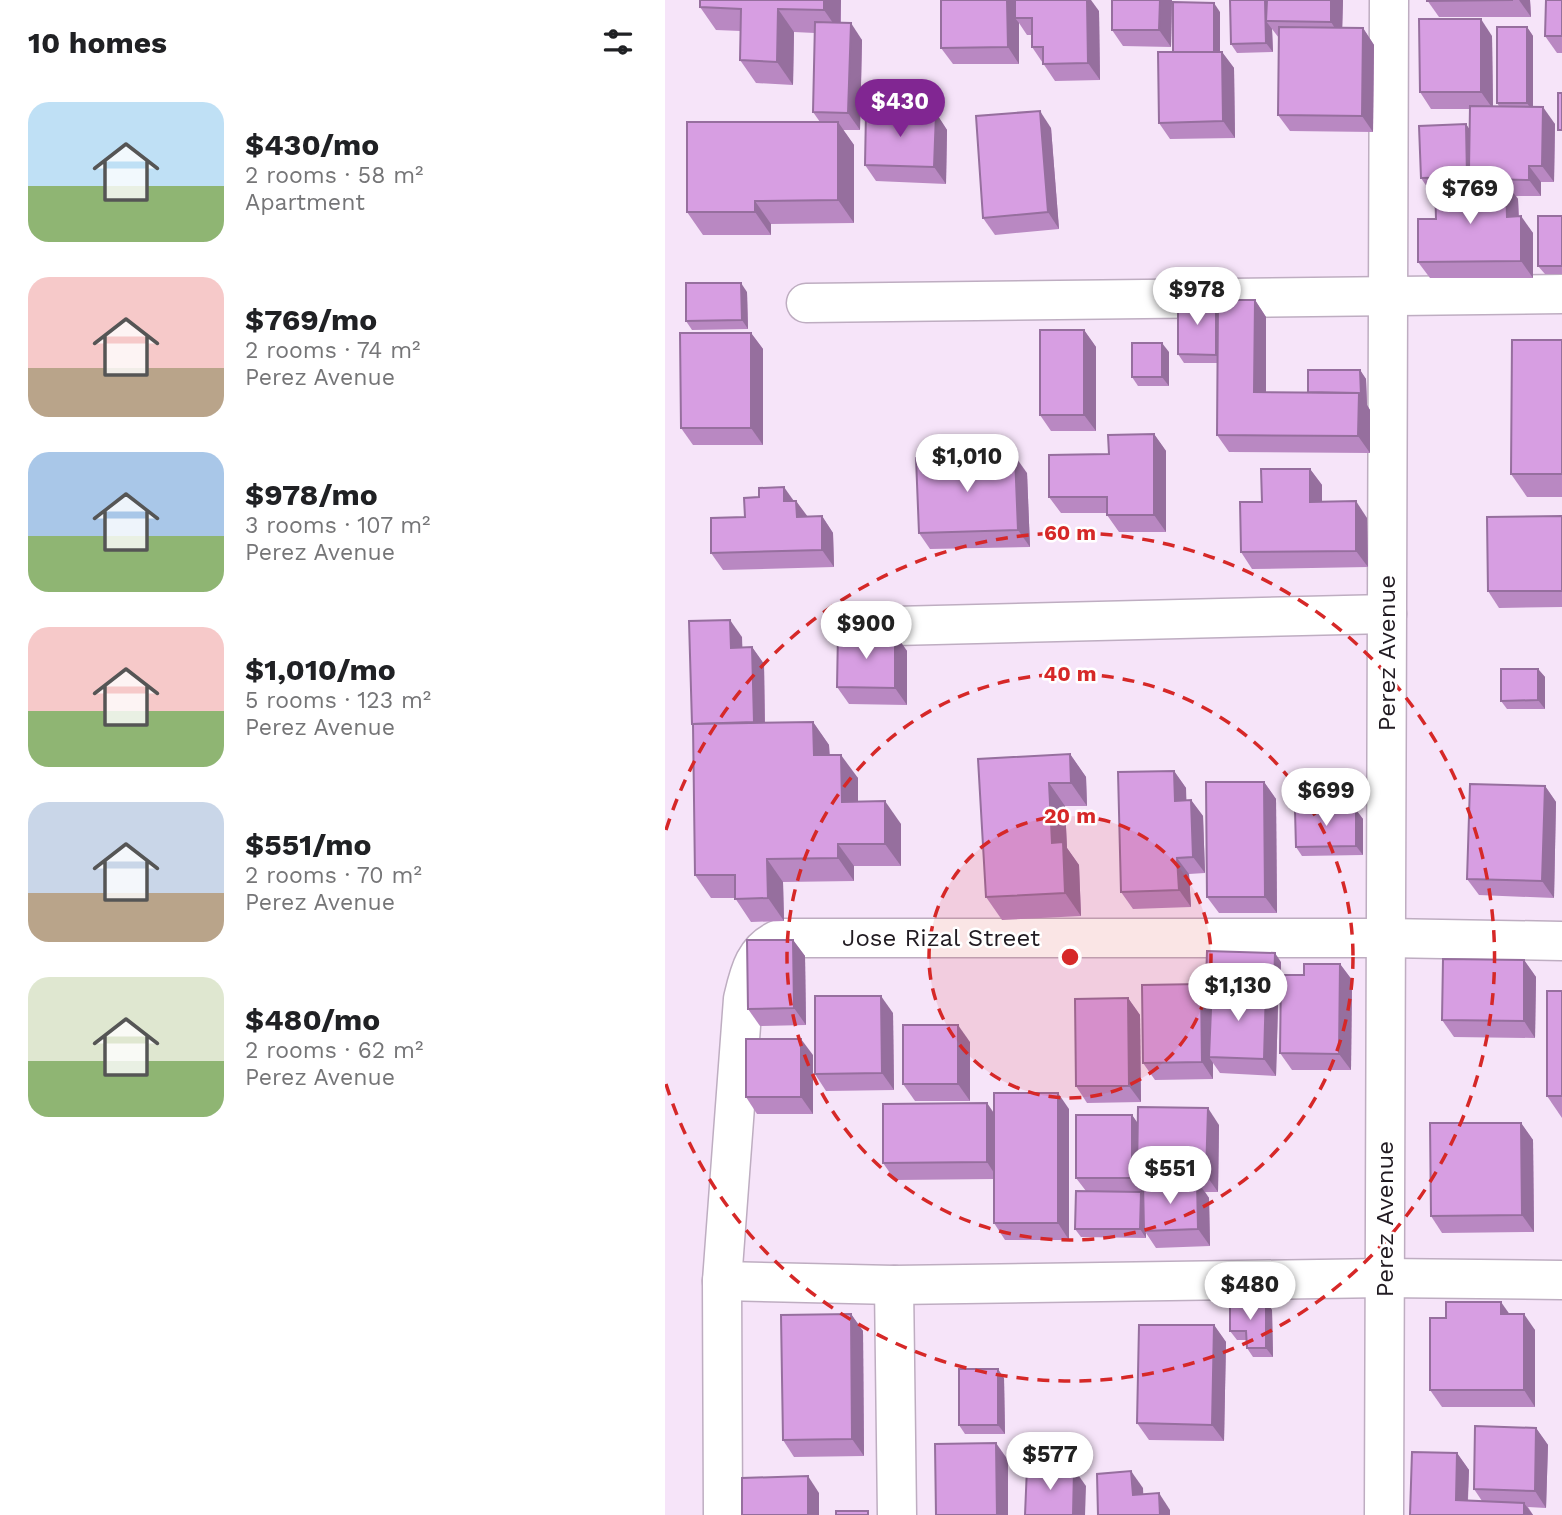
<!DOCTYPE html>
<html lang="en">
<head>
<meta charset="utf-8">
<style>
  body { margin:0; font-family:"Work Sans",sans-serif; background:#f2f2f2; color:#202124; height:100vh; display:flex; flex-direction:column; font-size:26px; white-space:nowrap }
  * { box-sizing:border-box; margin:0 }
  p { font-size:23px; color:#757577 }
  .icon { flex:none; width:38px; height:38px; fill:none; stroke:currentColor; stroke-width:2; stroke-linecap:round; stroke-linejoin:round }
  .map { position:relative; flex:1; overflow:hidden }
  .details { display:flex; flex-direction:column; background:#fff; width:665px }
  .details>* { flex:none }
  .price { position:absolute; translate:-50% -60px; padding:0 16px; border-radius:24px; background:#fff; color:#222; font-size:23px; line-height:46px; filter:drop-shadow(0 2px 4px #0008) }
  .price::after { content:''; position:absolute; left:50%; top:42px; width:21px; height:16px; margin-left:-10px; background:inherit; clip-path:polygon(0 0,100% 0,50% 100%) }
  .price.current { background:#812692; color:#fff }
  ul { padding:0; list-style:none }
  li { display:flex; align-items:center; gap:21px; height:175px; padding:0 28px }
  li span { display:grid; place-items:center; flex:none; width:196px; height:140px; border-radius:21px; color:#555 }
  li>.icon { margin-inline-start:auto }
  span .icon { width:84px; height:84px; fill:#fffc; stroke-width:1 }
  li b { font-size:30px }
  h2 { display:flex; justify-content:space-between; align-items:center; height:84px; padding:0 28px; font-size:30px }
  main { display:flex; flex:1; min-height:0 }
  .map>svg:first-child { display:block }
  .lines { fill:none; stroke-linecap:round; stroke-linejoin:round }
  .street-casing { stroke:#beadc1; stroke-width:41 }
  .street { stroke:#fff; stroke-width:38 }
  .wall { fill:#b988c2; fill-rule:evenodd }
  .shaded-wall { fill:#966f9e }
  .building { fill:#d79ee2; stroke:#966f9e; stroke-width:2 }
  .ring { fill:none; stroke:#d62828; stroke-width:3.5; stroke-dasharray:12 9 }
  .labels { text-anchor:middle; stroke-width:5; stroke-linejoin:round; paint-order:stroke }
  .street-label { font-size:24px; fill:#211b22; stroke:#fff }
  .centre { fill:#d62828; stroke:#fff; stroke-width:3.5 }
  .ring-label { font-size:21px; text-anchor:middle; font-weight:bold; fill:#d62828; stroke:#fff; stroke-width:5; stroke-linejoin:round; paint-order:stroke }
</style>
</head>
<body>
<main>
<section class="details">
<h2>10 homes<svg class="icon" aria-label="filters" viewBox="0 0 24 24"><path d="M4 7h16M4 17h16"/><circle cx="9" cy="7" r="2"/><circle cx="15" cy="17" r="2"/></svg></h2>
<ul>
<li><span style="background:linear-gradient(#bfe0f5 60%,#8fb573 0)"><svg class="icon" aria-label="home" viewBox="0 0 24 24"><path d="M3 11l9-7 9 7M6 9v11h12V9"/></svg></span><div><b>$430/mo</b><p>2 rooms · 58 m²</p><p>Apartment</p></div></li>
<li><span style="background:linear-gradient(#f6c9c9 65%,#b9a48a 0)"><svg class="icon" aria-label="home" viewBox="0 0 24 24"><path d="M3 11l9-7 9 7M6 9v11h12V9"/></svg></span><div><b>$769/mo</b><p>2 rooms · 74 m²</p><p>Perez Avenue</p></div></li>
<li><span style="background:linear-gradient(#a9c7e8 60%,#8fb573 0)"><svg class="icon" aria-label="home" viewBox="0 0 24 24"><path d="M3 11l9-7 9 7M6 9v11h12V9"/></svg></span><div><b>$978/mo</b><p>3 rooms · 107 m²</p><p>Perez Avenue</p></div></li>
<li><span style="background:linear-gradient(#f6c9c9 60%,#8fb573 0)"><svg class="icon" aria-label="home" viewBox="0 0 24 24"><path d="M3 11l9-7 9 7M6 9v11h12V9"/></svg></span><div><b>$1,010/mo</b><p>5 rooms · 123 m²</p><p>Perez Avenue</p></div></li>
<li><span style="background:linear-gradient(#c9d6e8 65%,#b9a48a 0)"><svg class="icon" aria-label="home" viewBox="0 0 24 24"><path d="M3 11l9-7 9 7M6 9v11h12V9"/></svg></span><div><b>$551/mo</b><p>2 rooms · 70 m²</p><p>Perez Avenue</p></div></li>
<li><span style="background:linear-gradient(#dfe7d0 60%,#8fb573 0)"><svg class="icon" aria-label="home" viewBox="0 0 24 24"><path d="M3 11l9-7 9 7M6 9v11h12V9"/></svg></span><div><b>$480/mo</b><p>2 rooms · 62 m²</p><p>Perez Avenue</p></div></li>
</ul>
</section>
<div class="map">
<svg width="897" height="1515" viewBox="0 0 897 1515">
  <rect width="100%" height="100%" fill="#f6e4f9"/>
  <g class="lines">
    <defs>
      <g id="street">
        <path d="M141 303 897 294"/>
        <path d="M188 627 722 614"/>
        <path d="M57 1281 229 1285 719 1278 897 1280"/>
        <path d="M229 1285 232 1515"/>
        <path d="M58 1515 57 1281 78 999C84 973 89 948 117 938H721L897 941"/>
        <path d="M719 1515 724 0"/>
      </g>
    </defs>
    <use href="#street" class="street-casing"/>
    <use href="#street" class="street"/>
  </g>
  <g class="wall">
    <path d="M176 0V23L197 40 195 130H178L189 145V223L106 224V235H38L22 212 155 122 148 112 150 33 129 32 128 85 91 83 75 60 76 31 51 30 35 7Z"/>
    <path d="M276 0 434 11 435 80 390 81 367 47V35H362L354 23V64H288L276 48Z"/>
    <path d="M447 0H507L506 47 458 46 447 30Z"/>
    <path d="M565 0H678L677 28H698L709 45 708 132 625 131 613 115 614 38 607 29 608 52 572 53 566 44Z"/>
    <path d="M762 0H865L866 17H774Z"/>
    <path d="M897 0V53H892L880 36Z"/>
    <path d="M555 12V52H557L569 68 570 138 505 139 494 123 508 52Z"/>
    <path d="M862 27 868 36V107L890 124 889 182H876V196H851L853 199 854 216 868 233V278H765L753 262 771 219 770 187H762L756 178 801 124 804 129 805 109H766L755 92 827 36 828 106H834L832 103ZM808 175 814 183H808Z"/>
    <path d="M271 113 282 130 281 184 211 181 200 165Z"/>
    <path d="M386 128 394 229 330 235 318 218Z"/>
    <path d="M897 216V274H880L873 266Z"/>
    <path d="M82 292 83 329 27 330 21 321Z"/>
    <path d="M590 300 601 317V392H643L695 370 701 379 702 405 705 410V453L564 452 552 435 553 363H519L513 354 553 301Z"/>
    <path d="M419 330 431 347V431H386L375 415Z"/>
    <path d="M86 333 98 349V445H28L16 428Z"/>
    <path d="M897 340V497H862L846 474Z"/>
    <path d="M504 352V386H473L467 377Z"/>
    <path d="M489 434 501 451V532H454L442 515V513H396L384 497 444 454Z"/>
    <path d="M645 469 657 485V502L702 518 703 567 587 569 576 552 597 502Z"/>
    <path d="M362 473 365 547 265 549 254 533Z"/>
    <path d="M128 501H131L142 517 157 516 168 533 169 567 58 570 46 553 80 517Z"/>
    <path d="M897 516V607L834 608 823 591Z"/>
    <path d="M230 634 242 651V705L184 704 172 687Z"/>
    <path d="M77 637V648L87 647 99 664 100 723 148 722 164 745 165 755 193 778V802L236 824V866H189V881L118 882 119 921 86 922 70 898H46L30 875 28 726 27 724Z"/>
    <path d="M873 669 880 677V709H842L836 701Z"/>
    <path d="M405 754 421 777 422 806H400L402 848 414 865 416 916 337 920 321 897 313 759Z"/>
    <path d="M509 771 521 788V800H526L538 816 540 873 524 874 526 907 468 909 456 892Z"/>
    <path d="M599 782 611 799 612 913H554L542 897Z"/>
    <path d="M880 786 891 802 889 898 814 895 802 879Z"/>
    <path d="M691 810 698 819V855L637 856 631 847Z"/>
    <path d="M128 940 140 956 141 1025 95 1026 83 1009Z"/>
    <path d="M859 960 871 977 870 1038 789 1037 777 1020Z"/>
    <path d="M616 962 615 995H606L613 1005 611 1076 555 1073 548 1063V1079L490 1080 478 1063 536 984 546 999V991L541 984Z"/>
    <path d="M675 964 687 980 686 1070H627L615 1053 639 975Z"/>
    <path d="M897 991V1118L882 1096Z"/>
    <path d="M463 998 475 1015 476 1102 422 1103 411 1086Z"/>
    <path d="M228 1013 229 1090 161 1091 150 1074Z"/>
    <path d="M305 1042V1101H250L238 1084Z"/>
    <path d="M148 1055V1114H92L81 1097Z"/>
    <path d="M322 1103 329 1113 404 1109V1240H340L329 1223V1179L230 1180 218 1163Z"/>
    <path d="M467 1115 473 1124 554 1125 553 1192H540L544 1198 545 1246 491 1248 481 1233V1238L416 1237 410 1229 421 1191 411 1178Z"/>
    <path d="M856 1123 868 1140 869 1232 777 1233 766 1216Z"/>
    <path d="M601 1301 607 1310 608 1357H588L582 1348V1340H572L565 1331Z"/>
    <path d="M186 1314 198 1331 199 1456 129 1457 118 1440Z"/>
    <path d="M844 1314 870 1330V1407H777L765 1390 781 1318Z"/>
    <path d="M549 1325 561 1342 559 1441 484 1440 472 1423Z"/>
    <path d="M339 1378 340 1434H300L294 1425Z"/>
    <path d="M871 1428 883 1445 881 1508 863 1507 868 1515H745L792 1453 804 1470 803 1501H817L809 1489Z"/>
  </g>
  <g class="shaded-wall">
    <path d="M159 0H176L175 33 159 10Z"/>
    <path d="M342 0H354L350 18 354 23V64L343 47Z"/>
    <path d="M422 0H426L434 11 435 80 423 63Z"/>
    <path d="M495 0H507L506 47 494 30Z"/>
    <path d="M600 0H606L601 21 607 29 608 52 601 43Z"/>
    <path d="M666 0H678L677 39 666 22Z"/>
    <path d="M854 0H865L866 17Z"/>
    <path d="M549 3 555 12V64L549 55Z"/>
    <path d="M113 9 129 32 128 85 112 62Z"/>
    <path d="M816 19 827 36 828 109 816 92Z"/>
    <path d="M186 23 197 40 195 130 183 113Z"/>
    <path d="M862 27 868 36V112L862 103Z"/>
    <path d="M698 28 709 45 708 132 697 116Z"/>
    <path d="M557 52 569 68 570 138 558 121Z"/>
    <path d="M878 107 890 124 889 182 877 166Z"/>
    <path d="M375 111 386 128 394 229 383 212Z"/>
    <path d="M271 113 282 130 281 184 269 167Z"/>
    <path d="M173 122 189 145V223L173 200Z"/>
    <path d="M801 124 807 133 804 169 808 175 809 186 802 177Z"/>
    <path d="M864 166 876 182V196L864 180Z"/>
    <path d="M841 183 853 199 854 234 842 217Z"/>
    <path d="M90 201 106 224V235L90 212Z"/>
    <path d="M856 216 868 233V278L856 261Z"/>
    <path d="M76 283 82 292 83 329 77 320Z"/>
    <path d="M551 299 558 308 557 363 551 355Z"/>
    <path d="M590 300 601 317V409L589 392Z"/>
    <path d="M419 330 431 347V431L419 415Z"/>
    <path d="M86 333 98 349V445L86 428Z"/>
    <path d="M497 343 504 352V386L497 377Z"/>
    <path d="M695 370 701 379 702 405 705 410V453L693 436Z"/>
    <path d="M489 434 501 451V532L489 515Z"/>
    <path d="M350 456 362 473 365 547 353 530Z"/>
    <path d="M645 469 657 485V519L645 502Z"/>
    <path d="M119 487 131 504 119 501Z"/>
    <path d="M131 501 143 517H132Z"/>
    <path d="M691 501 702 518 703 567 691 551Z"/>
    <path d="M157 516 168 533 169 567 157 550Z"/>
    <path d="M65 620 77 637 78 665 66 648Z"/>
    <path d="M230 634 242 651V705L230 688Z"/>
    <path d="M87 647 99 664 100 739 89 722Z"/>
    <path d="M873 669 880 677V709L873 700Z"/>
    <path d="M148 722 164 745 165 778 149 755Z"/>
    <path d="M405 754 421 777 422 806 406 783Z"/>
    <path d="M176 755 193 778V825L177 802Z"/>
    <path d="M509 771 521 788 522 817 510 801Z"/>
    <path d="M599 782 611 799 612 913 600 897Z"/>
    <path d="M384 783 400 806 402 848 414 865 416 916 400 893 387 843Z"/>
    <path d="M880 786 891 802 889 898 877 881Z"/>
    <path d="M526 800 538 816 540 873 528 857Z"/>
    <path d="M220 801 236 824V866L220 844Z"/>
    <path d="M691 810 698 819V855L691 846Z"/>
    <path d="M173 844 189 866V881L173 858Z"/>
    <path d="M512 858 524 874 526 907 514 890Z"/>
    <path d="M102 859 118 882 119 921 103 898Z"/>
    <path d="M128 940 140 956 141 1025 129 1008Z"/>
    <path d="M610 953 616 962 615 995 609 986Z"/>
    <path d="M859 960 871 977 870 1038 859 1021Z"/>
    <path d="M675 964 687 980 686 1070 674 1054Z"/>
    <path d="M536 984 547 1001 544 1057 548 1063V1079L537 1062Z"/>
    <path d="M601 988 613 1005 611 1076 599 1059Z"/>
    <path d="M216 996 228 1013 229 1090 217 1073Z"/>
    <path d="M463 998 475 1015 476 1102 464 1086Z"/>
    <path d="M293 1025 305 1042V1101L293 1084Z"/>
    <path d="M136 1039 148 1055V1114L136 1097Z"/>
    <path d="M393 1093 404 1109V1240L393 1223Z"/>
    <path d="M322 1103 333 1120V1179L322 1162Z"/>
    <path d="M543 1108 554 1125 553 1192 541 1175Z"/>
    <path d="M467 1115 479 1132 472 1175 479 1184V1194L467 1178Z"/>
    <path d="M856 1123 868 1140 869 1232 857 1215Z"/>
    <path d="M532 1181 544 1198 545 1246 533 1229Z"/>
    <path d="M476 1192 482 1201 479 1231 481 1233V1238L475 1229Z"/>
    <path d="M601 1301 607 1310 608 1357 601 1348Z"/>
    <path d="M836 1302 848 1319 836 1314Z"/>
    <path d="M186 1314 198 1331 199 1456 187 1439Z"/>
    <path d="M859 1314 870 1330V1407L859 1390Z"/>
    <path d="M549 1325 561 1342 559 1441 547 1425Z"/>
    <path d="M333 1369 339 1378 340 1434 333 1425Z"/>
    <path d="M871 1428 883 1445 881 1508 870 1491Z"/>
    <path d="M331 1443 343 1460V1515H332Z"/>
    <path d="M792 1453 804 1470 802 1515 791 1500Z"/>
    <path d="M409 1469 421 1486 420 1515H408Z"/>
    <path d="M466 1471 478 1488 479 1512 468 1495Z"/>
    <path d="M143 1476 154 1493V1515H143Z"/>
    <path d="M494 1493 505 1510V1515H495Z"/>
    <path d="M859 1503 868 1515H859Z"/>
  </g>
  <g class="building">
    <path d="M35 0H159V10L113 9 112 62 75 60 76 9 35 7Z"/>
    <path d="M276 0H342L343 47 276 48Z"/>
    <path d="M350 0H422L423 63 378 64V47H367V18H350Z"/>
    <path d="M447 0H495L494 30H447Z"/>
    <path d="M565 0H600L601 43 566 44Z"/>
    <path d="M602 0H666V22L601 21Z"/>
    <path d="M762 0H848L762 1Z"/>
    <path d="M881 0H897V36H880Z"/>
    <path d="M508 2 549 3V52H508Z"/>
    <path d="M754 19H816V92H755Z"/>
    <path d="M150 22 186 23 183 113 148 112Z"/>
    <path d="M614 27 698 28 697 116 613 115Z"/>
    <rect x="832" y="27" width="30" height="76"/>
    <path d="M493 52H557L558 121 494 123Z"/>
    <rect x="893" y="93" width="4" height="37"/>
    <path d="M805 106 878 107 877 166H864V180L823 179 824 169H804Z"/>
    <path d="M375 111 383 212 318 218 311 116Z"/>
    <path d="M201 112 271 113 269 167 200 165Z"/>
    <path d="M22 122H173V200L90 201V212H22Z"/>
    <path d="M801 124 802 177 756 178 754 126Z"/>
    <path d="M841 183 842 217 856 216V261L753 262V219H771L770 184Z"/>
    <rect x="873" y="216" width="24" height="50"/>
    <path d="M21 283H76L77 320 21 321Z"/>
    <path d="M513 299H551V355L513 354Z"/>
    <path d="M553 300H590L589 392 694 393 693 436 552 435Z"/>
    <rect x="375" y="330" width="44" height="85"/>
    <path d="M15 333H86V428H16Z"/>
    <path d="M847 340H897V474H846Z"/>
    <rect x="467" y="343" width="30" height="34"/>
    <path d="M643 370H695L696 396 694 393 643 392Z"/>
    <path d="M489 434V515H442V497H384V455L444 454 443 435Z"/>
    <path d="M350 456 353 530 254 533 251 458Z"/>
    <path d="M596 469H645V502L691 501V551L576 552 575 502H597Z"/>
    <path d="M119 487V501H131L132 517 157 516V550L46 553V518L80 517 79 498 94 497V488Z"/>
    <path d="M897 516V591H823L822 517Z"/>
    <path d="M65 620 66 648 87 647 89 722 27 724 24 621Z"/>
    <path d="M173 633 230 634V688L172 687Z"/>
    <path d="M836 669H873V700L836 701Z"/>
    <path d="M148 722 149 755H176L177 802 220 801V844H173V858L102 859 103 898 70 899V875H30L28 724Z"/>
    <path d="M405 754 406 783H384L387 843 398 842 400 893 321 897 313 759Z"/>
    <path d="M509 771 510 801 526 800 528 857 512 858 514 890 456 892 453 772Z"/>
    <path d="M541 782H599L600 897H542Z"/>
    <path d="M805 784 880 786 877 881 802 879Z"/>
    <path d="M691 810V846L631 847 630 811Z"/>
    <path d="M82 940H128L129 1008 83 1009Z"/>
    <path d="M542 951 610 953 609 986 541 984Z"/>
    <path d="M778 959 859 960V1021L777 1020Z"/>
    <path d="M639 964H675L674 1054 615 1053 616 975H639Z"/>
    <path d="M536 984 537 1062 478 1063 477 985Z"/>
    <path d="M547 986 601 988 599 1059 544 1057Z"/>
    <rect x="882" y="991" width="15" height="105"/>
    <path d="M150 996H216L217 1073 150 1074Z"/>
    <path d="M463 998 464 1086H411L410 999Z"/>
    <rect x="238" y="1025" width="55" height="59"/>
    <rect x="81" y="1039" width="55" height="58"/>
    <rect x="329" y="1093" width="64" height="130"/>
    <path d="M322 1103V1162L218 1163V1104Z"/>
    <path d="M473 1107 543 1108 541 1175H472Z"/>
    <rect x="411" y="1115" width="56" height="63"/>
    <path d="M765 1123H856L857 1215 766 1216Z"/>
    <path d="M532 1181 533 1229 479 1231 478 1182Z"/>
    <path d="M411 1191 476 1192 475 1229H410Z"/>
    <path d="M601 1301V1348H582L581 1331H565V1302Z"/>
    <path d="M781 1302H836V1314H859V1390H765V1318H781Z"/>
    <path d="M186 1314 187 1439 118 1440 116 1315Z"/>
    <path d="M474 1325H549L547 1425 472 1423Z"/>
    <rect x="294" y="1369" width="39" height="56"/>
    <path d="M810 1426 871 1428 870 1491 809 1489Z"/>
    <path d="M331 1443 332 1515H271L270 1444Z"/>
    <path d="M747 1452 792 1453 791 1500 859 1503V1515H745Z"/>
    <path d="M362 1467 409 1469 408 1515H360Z"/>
    <path d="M466 1471 468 1495 494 1493 495 1515H433L432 1474Z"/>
    <path d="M143 1476V1515H77V1478Z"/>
    <rect x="171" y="1511" width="32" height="4"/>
  </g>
  <circle cx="405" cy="957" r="141" fill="#d62828" fill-opacity=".12"/>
  <g class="ring">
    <circle cx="405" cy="957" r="141"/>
    <circle cx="405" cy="957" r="283"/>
    <path d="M1 830A424 424 0 1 1 1 1084"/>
  </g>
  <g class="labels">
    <g class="street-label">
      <text transform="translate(722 653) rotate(-90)" y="8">Perez Avenue</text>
      <text x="276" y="946">Jose Rizal Street</text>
      <text transform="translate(720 1219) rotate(-90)" y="8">Perez Avenue</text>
    </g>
  </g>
  <circle cx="405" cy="957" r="10" class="centre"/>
  <g class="ring-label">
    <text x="405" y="540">60 m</text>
    <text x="405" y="681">40 m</text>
    <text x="405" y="823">20 m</text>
  </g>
</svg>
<b class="price current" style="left:235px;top:139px">$430</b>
<b class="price" style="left:805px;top:226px">$769</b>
<b class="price" style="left:532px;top:327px">$978</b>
<b class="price" style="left:302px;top:494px">$1,010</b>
<b class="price" style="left:201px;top:661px">$900</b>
<b class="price" style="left:661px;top:828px">$699</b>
<b class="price" style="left:573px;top:1023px">$1,130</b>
<b class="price" style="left:505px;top:1206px">$551</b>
<b class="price" style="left:585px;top:1322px">$480</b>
<b class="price" style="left:385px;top:1492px">$577</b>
</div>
</main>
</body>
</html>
